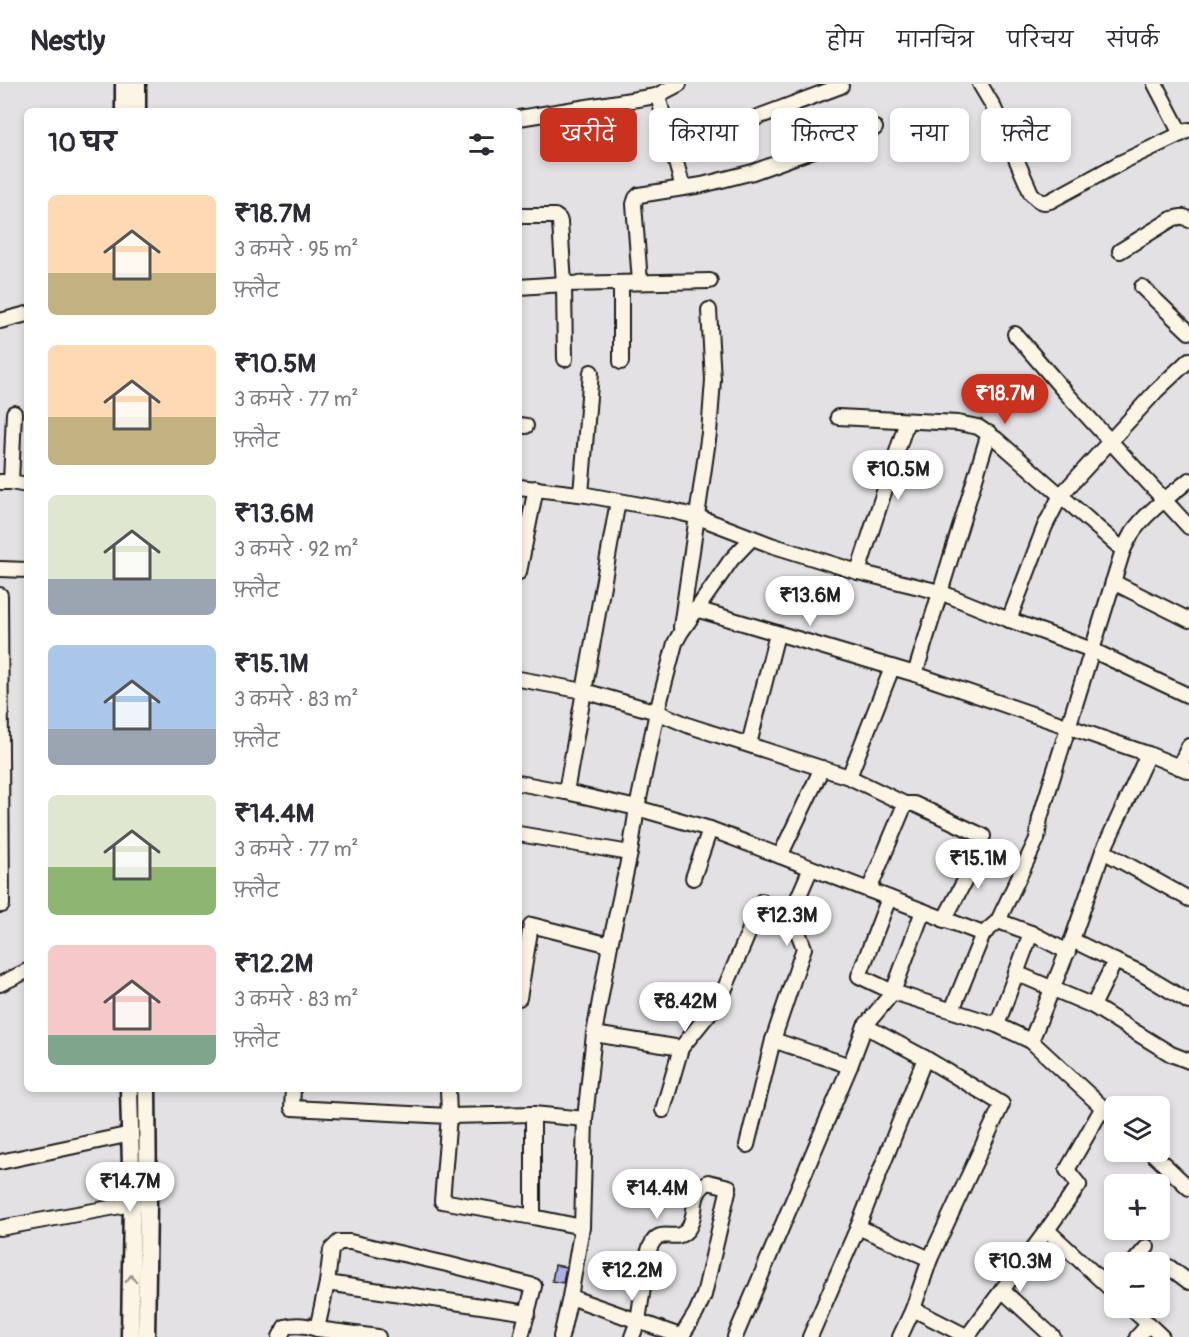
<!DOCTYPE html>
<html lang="hi">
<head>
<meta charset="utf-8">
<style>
  body { margin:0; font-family:Pangolin,"Playpen Sans Deva",sans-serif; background:#f7f7f7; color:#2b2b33; height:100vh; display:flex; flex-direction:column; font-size:22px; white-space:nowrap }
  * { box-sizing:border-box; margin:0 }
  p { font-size:20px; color:#7c7c81 }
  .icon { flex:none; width:33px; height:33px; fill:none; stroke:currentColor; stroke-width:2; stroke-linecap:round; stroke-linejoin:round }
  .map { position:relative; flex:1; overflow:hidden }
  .side { position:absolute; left:24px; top:24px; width:498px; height:984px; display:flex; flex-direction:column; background:#fff; border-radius:9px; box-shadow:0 3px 9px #0003 }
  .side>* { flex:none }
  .top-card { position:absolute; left:540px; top:24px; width:558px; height:54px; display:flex; gap:12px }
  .controls { position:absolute; left:1104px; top:1012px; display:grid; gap:12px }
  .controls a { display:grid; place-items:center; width:66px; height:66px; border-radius:9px; background:#fff; box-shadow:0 3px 9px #0003; font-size:30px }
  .price { position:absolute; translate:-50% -51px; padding:0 14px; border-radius:21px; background:#fff; color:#222; font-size:20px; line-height:39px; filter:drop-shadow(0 2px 3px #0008) }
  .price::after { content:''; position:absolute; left:50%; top:36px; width:18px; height:14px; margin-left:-9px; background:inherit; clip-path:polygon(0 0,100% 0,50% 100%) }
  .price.on { background:#c8321e; color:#fff }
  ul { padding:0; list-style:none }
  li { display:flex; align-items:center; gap:18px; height:150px; padding:0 24px }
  li span { display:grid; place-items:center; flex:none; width:168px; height:120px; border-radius:9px; color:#555 }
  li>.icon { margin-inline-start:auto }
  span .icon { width:72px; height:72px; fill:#fffc; stroke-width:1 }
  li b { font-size:26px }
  h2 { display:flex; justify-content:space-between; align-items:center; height:72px; padding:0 24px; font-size:26px }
  .tag { padding:0 21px; border-radius:9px; background:#fff; box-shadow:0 3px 9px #0003; font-size:21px; line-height:54px }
  .tag.on { background:#c8321e; color:#fff }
  header { display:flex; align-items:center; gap:36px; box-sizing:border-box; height:84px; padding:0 30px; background:#fff; border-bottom:2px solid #e1e1e2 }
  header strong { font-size:28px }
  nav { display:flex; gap:33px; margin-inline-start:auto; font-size:21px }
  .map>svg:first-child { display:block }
  .building { fill:#aab1e2; stroke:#1c1c1c; stroke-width:1.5 }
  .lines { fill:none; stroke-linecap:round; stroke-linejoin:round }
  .minor-casing { stroke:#1c1c1c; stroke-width:18 }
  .tertiary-casing { stroke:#1c1c1c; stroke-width:21 }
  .minor { stroke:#fcf5e5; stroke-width:14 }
  .tertiary { stroke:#fcf5e5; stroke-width:16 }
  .oneway { stroke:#97938b }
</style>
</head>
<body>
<header>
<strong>Nestly</strong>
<nav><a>होम</a><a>मानचित्र</a><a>परिचय</a><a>संपर्क</a></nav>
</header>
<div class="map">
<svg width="1189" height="1253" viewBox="0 0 1189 1253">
  <rect width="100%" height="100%" fill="#e3e1e4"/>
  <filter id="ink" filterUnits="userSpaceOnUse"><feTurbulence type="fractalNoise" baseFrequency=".0167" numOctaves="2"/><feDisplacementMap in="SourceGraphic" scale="12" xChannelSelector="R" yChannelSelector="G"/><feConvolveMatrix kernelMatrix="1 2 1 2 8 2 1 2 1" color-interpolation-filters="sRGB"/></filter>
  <g filter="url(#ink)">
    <path class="building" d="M555 1181 566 1183 563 1199 552 1197Z"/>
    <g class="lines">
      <defs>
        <g id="minor">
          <path d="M980 0 993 22 1031 109C1037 116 1041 120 1050 117L1122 78 1189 46"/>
          <path d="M1155 0 1181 50"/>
          <path d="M656 12 679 0"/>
          <path d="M519 34 656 12 659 16 683 104"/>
          <path d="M672 65 841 2"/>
          <path d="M519 132H555L559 135 560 138 564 200 565 275"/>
          <path d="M1120 167 1172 135C1178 133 1184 131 1189 136"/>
          <path d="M640 198 634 120 636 114 639 111 702 101 753 88 875 44"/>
          <path d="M519 203 564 200 710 197"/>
          <path d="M1142 203 1189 248"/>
          <path d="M0 237 27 230"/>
          <path d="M1015 250 1066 309 1189 443"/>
          <path d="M621 278V199"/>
          <path d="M838 333 958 339 978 343 996 355 1123 466"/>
          <path d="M519 341 526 342"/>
          <path d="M989 349 915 590 1148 670 1189 687"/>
          <path d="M0 398H11L14 329"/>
          <path d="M11 398 27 401"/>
          <path d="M519 403 587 411 673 427 698 433 771 461 858 488 940 508 999 532 1092 566 1189 612"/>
          <path d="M581 410 591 288"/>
          <path d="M0 485 27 486"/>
          <path d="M519 488 536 404"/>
          <path d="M858 488 907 337"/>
          <path d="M1113 498 1189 536"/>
          <path d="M0 511 2 821H0"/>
          <path d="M696 525 915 590"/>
          <path d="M1009 536 1045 442 1061 411 1156 307 1189 276"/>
          <path d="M681 543 709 349 713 296 709 226"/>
          <path d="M519 595 584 607 657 628 690 642 849 693 905 720H914L983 752"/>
          <path d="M749 660 777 550"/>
          <path d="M1179 683 1189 662"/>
          <path d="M849 693 892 584"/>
          <path d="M519 699 566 708 637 724 710 745 983 850 998 837 1031 849 1068 868"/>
          <path d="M566 708 618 417"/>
          <path d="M519 750 630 769"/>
          <path d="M1103 767 1189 815"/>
          <path d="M780 772 822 684"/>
          <path d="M693 794 710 745"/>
          <path d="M869 806 905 720"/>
          <path d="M889 814 859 892 893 908 997 941 1031 957"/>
          <path d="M944 836 983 762"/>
          <path d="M998 837 1037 755 1040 734 1123 466C1126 460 1129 454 1132 449 1146 428 1170 412 1189 396"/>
          <path d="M1072 856 1115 877 1093 922 1171 970 1189 977"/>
          <path d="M1115 877 1139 888 1189 918"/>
          <path d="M1016 889 1093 922"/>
          <path d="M0 900 27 887"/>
          <path d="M519 914 531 841 610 861"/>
          <path d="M952 926 983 850"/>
          <path d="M997 941 1031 849"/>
          <path d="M865 942 893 908 923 827"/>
          <path d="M594 950 681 964 663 1026"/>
          <path d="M773 956 804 864 791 830 811 784"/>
          <path d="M681 964 720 916 762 817"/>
          <path d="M293 1005 292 1024 449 1032 442 1117 533 1133 582 1143"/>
          <path d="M448 1005 449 1032 533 1030 585 1035"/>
          <path d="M1103 1023 1067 1086 1079 1101 1047 1146 1114 1208"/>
          <path d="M533 1030V1133"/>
          <path d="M1114 1034 1031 957 1072 856 1103 767 1148 670"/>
          <path d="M747 1061 773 956 850 982"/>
          <path d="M1151 1068 1189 1104"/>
          <path d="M0 1078 131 1050"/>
          <path d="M858 1143 930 1175"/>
          <path d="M0 1144 132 1120"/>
          <path d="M1133 1179 1147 1163"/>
          <path d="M1169 1183 1189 1198"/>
          <path d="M327 1199 528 1229"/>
          <path d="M1002 1206 1053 1253"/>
          <path d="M570 1213 683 1253"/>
          <path d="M1131 1224 1162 1253"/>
          <path d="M913 1225 968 1253"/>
          <path d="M317 1245 378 1253"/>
          <path d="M280 1253 285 1243C296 1240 306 1241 317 1245L327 1199 331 1166 339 1158H350L447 1180 534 1202 521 1253"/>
          <path d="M561 1253 570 1213 582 1143 585 1035 594 950 610 861 630 769 637 724 657 628 675 559 681 548 731 476 752 454"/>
          <path d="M632 1253 638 1237 648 1169C658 1136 674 1163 688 1145 699 1129 688 1112 708 1098L729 1103 704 1211 696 1229 681 1253"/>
          <path d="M735 1253 850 982 865 942 925 974 1002 1020 930 1175 913 1225 900 1253"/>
          <path d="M810 1253 858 1143 925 974"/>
          <path d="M967 1253 1047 1146"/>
          <path d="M1137 1253 1149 1240"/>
        </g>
        <g id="tertiary">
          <path d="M124 0V27"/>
          <path d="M137 0V27"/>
          <path d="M129 1005 132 1120 130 1253"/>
          <path d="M146 1253 148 1120 147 1005"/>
        </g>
      </defs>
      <use href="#minor" class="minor-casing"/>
      <use href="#tertiary" class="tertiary-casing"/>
      <use href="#minor" class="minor"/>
      <use href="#tertiary" class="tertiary"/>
    </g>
    <defs><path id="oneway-chevron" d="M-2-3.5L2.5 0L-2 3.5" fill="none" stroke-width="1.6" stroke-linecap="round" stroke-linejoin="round" transform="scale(1.5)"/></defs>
    <use class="oneway" href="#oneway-chevron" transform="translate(131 1195) rotate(-89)"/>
  </g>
</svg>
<div class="controls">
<a><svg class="icon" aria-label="layers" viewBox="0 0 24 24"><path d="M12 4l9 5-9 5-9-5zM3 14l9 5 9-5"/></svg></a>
<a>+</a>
<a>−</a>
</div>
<b class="price on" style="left:1005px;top:341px">₹18.7M</b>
<b class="price" style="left:898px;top:417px">₹10.5M</b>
<b class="price" style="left:810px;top:543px">₹13.6M</b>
<b class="price" style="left:978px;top:806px">₹15.1M</b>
<b class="price" style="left:787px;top:863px">₹12.3M</b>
<b class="price" style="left:685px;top:949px">₹8.42M</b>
<b class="price" style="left:130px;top:1129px">₹14.7M</b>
<b class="price" style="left:657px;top:1136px">₹14.4M</b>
<b class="price" style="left:1020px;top:1209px">₹10.3M</b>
<b class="price" style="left:632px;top:1218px">₹12.2M</b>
<div class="top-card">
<a class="tag on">खरीदें</a>
<a class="tag">किराया</a>
<a class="tag">फ़िल्टर</a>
<a class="tag">नया</a>
<a class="tag">फ़्लैट</a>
</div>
<section class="side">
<h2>10 घर<svg class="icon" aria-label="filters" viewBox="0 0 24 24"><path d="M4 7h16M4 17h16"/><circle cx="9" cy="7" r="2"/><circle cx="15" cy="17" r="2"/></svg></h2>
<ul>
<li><span style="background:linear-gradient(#ffd9b3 65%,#c2b280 0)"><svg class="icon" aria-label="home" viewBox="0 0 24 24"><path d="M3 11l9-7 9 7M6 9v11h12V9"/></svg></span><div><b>₹18.7M</b><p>3 कमरे · 95 m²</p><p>फ़्लैट</p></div></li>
<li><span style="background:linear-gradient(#ffd9b3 60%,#c2b280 0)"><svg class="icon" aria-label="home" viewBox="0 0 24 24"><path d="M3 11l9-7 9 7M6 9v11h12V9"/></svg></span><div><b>₹10.5M</b><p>3 कमरे · 77 m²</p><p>फ़्लैट</p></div></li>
<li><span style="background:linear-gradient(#dfe7d0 70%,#9aa5b1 0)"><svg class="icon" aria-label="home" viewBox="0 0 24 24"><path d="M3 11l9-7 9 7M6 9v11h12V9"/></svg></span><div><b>₹13.6M</b><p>3 कमरे · 92 m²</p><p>फ़्लैट</p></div></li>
<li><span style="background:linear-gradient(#a9c7e8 70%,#9aa5b1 0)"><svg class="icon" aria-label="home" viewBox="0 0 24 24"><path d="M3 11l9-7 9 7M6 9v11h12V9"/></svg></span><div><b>₹15.1M</b><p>3 कमरे · 83 m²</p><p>फ़्लैट</p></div></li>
<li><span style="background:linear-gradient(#dfe7d0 60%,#8fb573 0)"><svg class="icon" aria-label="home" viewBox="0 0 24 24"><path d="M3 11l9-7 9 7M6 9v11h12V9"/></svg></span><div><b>₹14.4M</b><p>3 कमरे · 77 m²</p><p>फ़्लैट</p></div></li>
<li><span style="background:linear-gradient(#f6c9c9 75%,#7fa58c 0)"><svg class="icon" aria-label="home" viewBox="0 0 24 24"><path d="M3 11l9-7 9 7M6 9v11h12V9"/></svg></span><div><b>₹12.2M</b><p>3 कमरे · 83 m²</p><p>फ़्लैट</p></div></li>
</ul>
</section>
</div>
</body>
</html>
